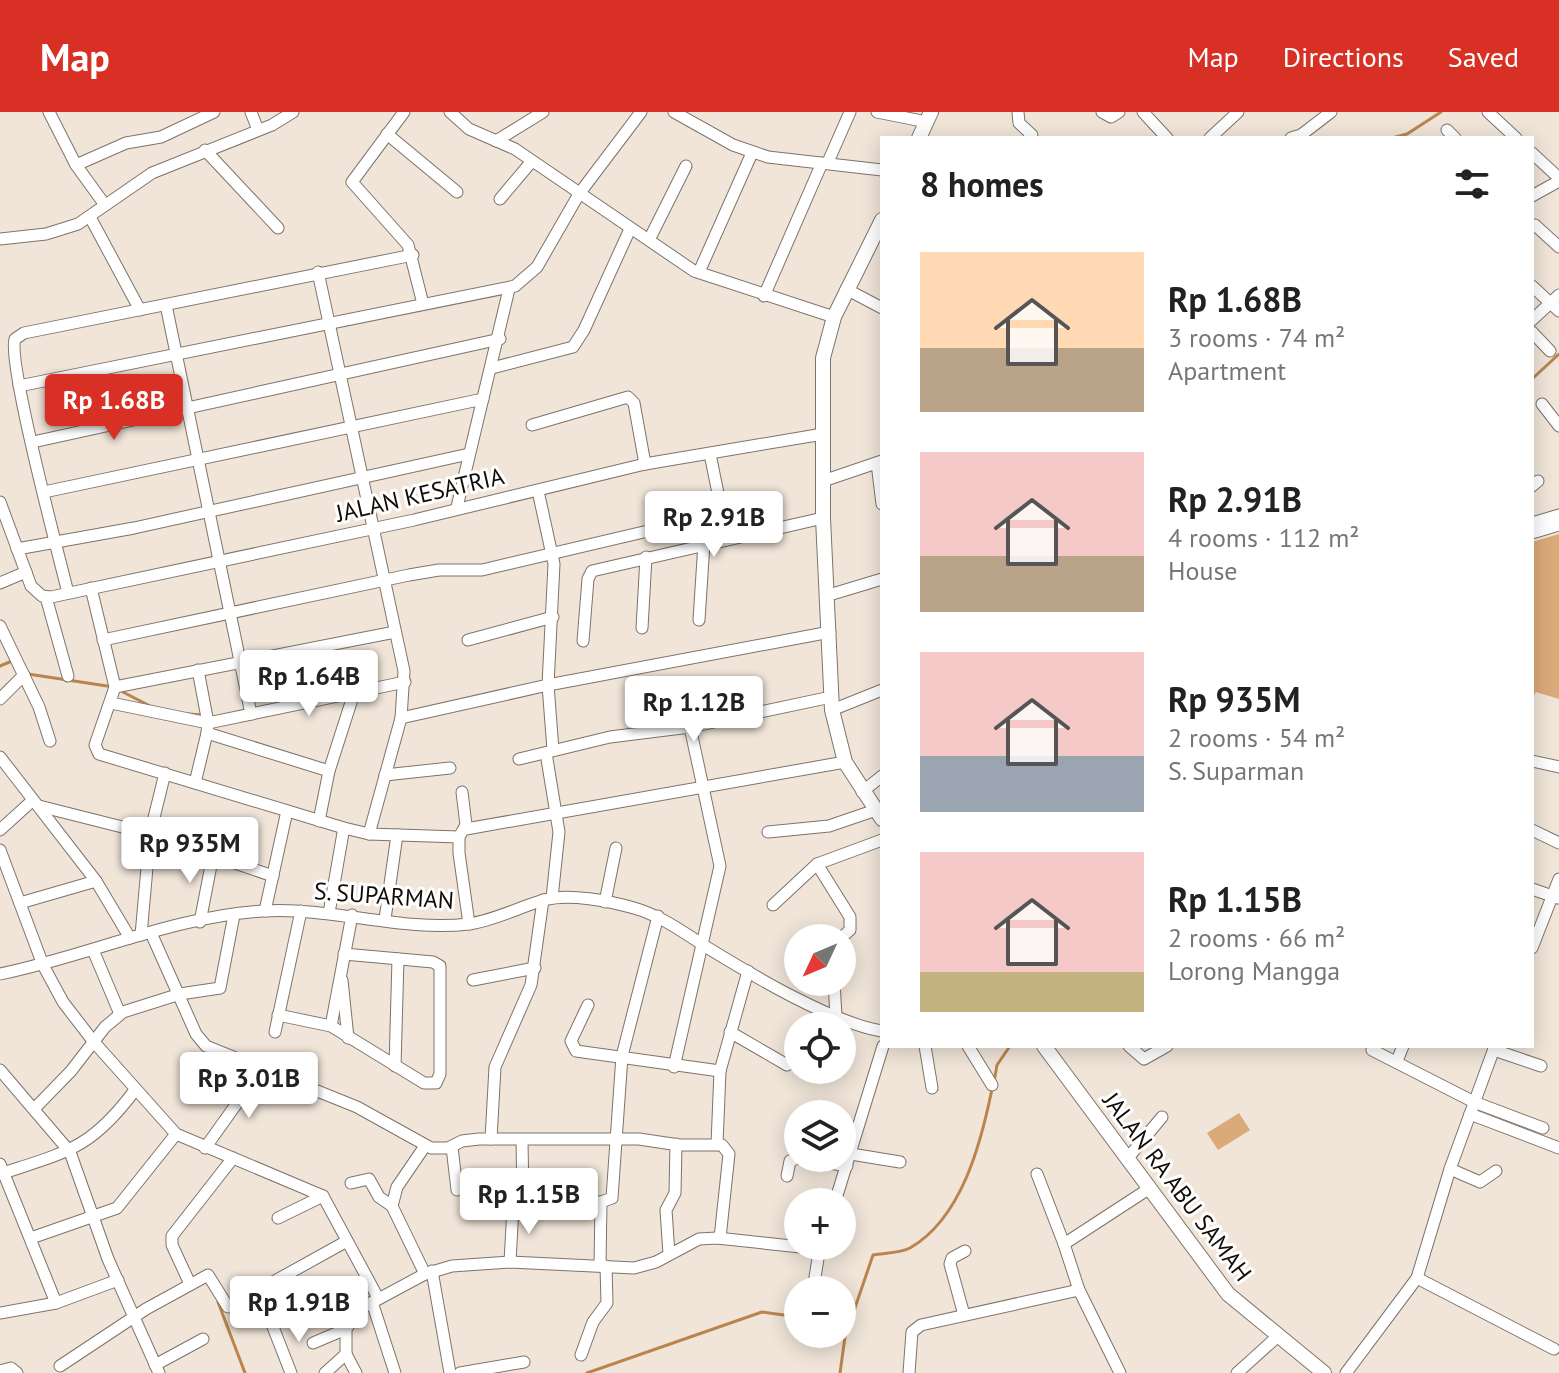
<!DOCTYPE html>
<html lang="en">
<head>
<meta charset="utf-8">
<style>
  body { margin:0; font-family:"PT Sans",sans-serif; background:#f6f6f6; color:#222; height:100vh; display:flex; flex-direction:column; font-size:30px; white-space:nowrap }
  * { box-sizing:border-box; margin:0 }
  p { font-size:26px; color:#767676 }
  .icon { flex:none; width:44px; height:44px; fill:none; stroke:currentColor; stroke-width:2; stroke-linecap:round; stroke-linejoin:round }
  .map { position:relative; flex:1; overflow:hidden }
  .drawer { position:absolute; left:880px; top:24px; width:654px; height:912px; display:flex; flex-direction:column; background:#fff; border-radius:0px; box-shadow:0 4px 20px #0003 }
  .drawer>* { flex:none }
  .needle { width:52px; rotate:226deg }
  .tools { position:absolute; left:784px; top:812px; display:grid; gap:16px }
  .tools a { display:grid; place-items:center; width:72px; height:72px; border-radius:50%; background:#fff; box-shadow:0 4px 20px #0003; font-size:40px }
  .price { position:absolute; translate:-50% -68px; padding:0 18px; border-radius:8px; background:#fff; color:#222; font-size:26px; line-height:52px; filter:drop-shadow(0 2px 4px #0008) }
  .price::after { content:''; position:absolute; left:50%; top:48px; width:24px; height:18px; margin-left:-12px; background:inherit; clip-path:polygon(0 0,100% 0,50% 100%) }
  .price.active { background:#d93025; color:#fff }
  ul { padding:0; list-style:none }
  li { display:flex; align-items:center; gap:24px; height:200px; padding:0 40px }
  li span { display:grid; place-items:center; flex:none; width:224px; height:160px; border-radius:0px; color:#555 }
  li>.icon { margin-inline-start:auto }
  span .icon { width:96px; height:96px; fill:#fffc; stroke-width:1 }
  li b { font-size:34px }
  h2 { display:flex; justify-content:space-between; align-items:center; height:96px; padding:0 40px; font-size:34px }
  header { display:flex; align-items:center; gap:48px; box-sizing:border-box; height:112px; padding:0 40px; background:#d93025; color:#fff }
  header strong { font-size:38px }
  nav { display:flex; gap:44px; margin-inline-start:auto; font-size:28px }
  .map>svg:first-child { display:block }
  .green { fill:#dbaa79 }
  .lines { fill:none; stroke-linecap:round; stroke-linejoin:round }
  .stream { stroke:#ba854d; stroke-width:3 }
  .minor-casing { stroke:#7e7369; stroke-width:13 }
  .tertiary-casing { stroke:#7e7369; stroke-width:16 }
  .minor { stroke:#fff; stroke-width:11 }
  .tertiary { stroke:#fff; stroke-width:14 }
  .labels { text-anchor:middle; stroke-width:6; stroke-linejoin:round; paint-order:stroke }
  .street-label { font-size:24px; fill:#100c08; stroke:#fff }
</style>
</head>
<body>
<header>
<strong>Map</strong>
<nav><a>Map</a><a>Directions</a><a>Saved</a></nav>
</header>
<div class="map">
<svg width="1559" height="1261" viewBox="0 0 1559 1261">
  <rect width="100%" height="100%" fill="#f1e5d9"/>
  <g class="green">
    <path d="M1559 422V587L1536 580 1532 587V430Z"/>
    <path d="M1239 1001 1250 1018 1218 1038 1207 1021Z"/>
  </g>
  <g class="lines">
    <g class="stream">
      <path d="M1392 26 1407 22 1441 0"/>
      <path d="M1532 267 1559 242"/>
      <path d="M0 554 12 549"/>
      <path d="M28 562 107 574"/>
      <path d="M123 580 150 594"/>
      <path d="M188 602 204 603"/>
      <path d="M994 970 997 953 1010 934"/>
      <path d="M218 1190 245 1261"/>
      <path d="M587 1261 762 1200 798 1205"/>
      <path d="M840 1261 845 1225 873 1143C884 1141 901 1141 910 1136 962 1106 981 1031 992 977"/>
    </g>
    <defs>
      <g id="minor">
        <path d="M49 0 76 53 105 93"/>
        <path d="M251 0 258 18"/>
        <path d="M404 0 352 70 408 133 423 192"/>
        <path d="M450 0 469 17 515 37 694 159 834 205"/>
        <path d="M674 0 733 33 768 45 882 58"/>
        <path d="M877 0 927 10"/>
        <path d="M1018 0 1019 11 1032 23 1029 26"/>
        <path d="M1102 0 1111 5 1119 0"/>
        <path d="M1143 0 1167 26"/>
        <path d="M1488 0 1516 26"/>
        <path d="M1447 18 1455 26"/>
        <path d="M387 22 457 80"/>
        <path d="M1210 26 1238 0"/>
        <path d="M1291 26 1301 23 1331 0"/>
        <path d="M496 29 543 0"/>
        <path d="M205 38 278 116"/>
        <path d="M1532 41 1559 66"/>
        <path d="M828 50 850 0"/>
        <path d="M76 53 126 31 161 25 214 0"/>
        <path d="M1532 84 1559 69"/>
        <path d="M500 87 532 49"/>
        <path d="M90 105 140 198"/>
        <path d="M1535 113 1559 135"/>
        <path d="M0 127 46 122 78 112 152 61 272 13 293 0"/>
        <path d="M649 128 686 54"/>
        <path d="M318 160 404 559 401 606 369 722"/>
        <path d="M699 160 752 41"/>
        <path d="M1532 174 1559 199"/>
        <path d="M846 177 882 196"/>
        <path d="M764 184 822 51"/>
        <path d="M166 193 251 602"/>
        <path d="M1532 208 1559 183"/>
        <path d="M1532 220 1550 239"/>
        <path d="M492 256 573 235 584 218 630 117"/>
        <path d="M19 274 515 174 537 155 579 82 641 0"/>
        <path d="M1542 292 1559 314"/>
        <path d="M532 313 628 285 634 291 645 352"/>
        <path d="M33 330 500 227"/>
        <path d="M877 351 882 392"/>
        <path d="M823 369 882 349"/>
        <path d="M1532 374 1538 369"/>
        <path d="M538 379 554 452 548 573 553 638"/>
        <path d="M44 380 483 287"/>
        <path d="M0 390 31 474 42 484 51 485 414 408 645 352 823 322"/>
        <path d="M457 395 509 177"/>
        <path d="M1532 411 1559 403"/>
        <path d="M1532 421 1559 413"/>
        <path d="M17 437 134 416 469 342"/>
        <path d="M0 471 26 460"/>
        <path d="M91 476 115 575 95 633 99 642 344 716 369 722 459 725"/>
        <path d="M68 481C59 444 7 249 15 227L24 221 413 143"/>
        <path d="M829 483 882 467"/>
        <path d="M46 485 68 564"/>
        <path d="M699 508 704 431"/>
        <path d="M0 514 39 595 50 629"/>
        <path d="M642 516 646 445"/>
        <path d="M103 528 409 463 439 458H482L716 403 721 396 710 342"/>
        <path d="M468 528 553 505"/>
        <path d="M583 529 588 467 592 459 823 406"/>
        <path d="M198 558 208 611 405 570"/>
        <path d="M115 575 395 520"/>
        <path d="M0 587 24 563"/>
        <path d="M111 591 208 611 207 621 329 659"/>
        <path d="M832 598 882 578"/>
        <path d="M401 606 548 573 830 520"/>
        <path d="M546 641 559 720 552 786"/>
        <path d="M0 645 96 769 130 826"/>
        <path d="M519 647 610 625 690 615 831 585"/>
        <path d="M1532 649 1559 655"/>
        <path d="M385 663 450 656"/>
        <path d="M195 671 207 621"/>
        <path d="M462 680 466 713 459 725V741L469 812"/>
        <path d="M862 680 882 664"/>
        <path d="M39 694 150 722 273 764"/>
        <path d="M319 709 329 659 355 578"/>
        <path d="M466 717 845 650"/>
        <path d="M0 718 33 688"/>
        <path d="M1532 718 1559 731"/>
        <path d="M768 720 829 714 876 698"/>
        <path d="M0 738 43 853 63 890 93 929 176 1022 323 1084 378 1186"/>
        <path d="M817 752 850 805V818L841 826"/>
        <path d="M1532 777 1558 786"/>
        <path d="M605 790 616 736"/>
        <path d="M20 791 96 769"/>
        <path d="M773 793 817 752 882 728"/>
        <path d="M265 799 287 699"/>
        <path d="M329 801 343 721"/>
        <path d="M385 807 397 723"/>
        <path d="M200 810 213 743"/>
        <path d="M151 821 196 922 206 934 357 995 431 1036H448L462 1029 479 1027H639L679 1033H722L729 1042 720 1126"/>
        <path d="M141 823 150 722 165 661"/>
        <path d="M1532 836 1559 767"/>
        <path d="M93 838 120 902"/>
        <path d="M0 862C88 844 174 804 264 799 333 795 402 820 469 812 496 808 519 795 544 788 569 781 609 789 634 796 662 804 684 821 708 836 752 863 832 911 882 919"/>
        <path d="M342 868 348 926"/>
        <path d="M473 868 535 856"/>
        <path d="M834 870 836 904"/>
        <path d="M588 893 571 929 576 939 720 959"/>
        <path d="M278 903 331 914 424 971H436L440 962V854L433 850 344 842"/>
        <path d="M331 914 352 803"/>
        <path d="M275 920 301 799"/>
        <path d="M730 920 787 953"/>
        <path d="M925 934 932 976"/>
        <path d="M968 934 992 973"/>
        <path d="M1129 934 1144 947 1167 934"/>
        <path d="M1372 938 1474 990 1543 1016"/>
        <path d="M1494 938 1541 954"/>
        <path d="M1397 949 1403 934"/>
        <path d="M395 954 398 847"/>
        <path d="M674 955 720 754 690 615"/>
        <path d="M0 958 70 1040 108 1147 159 1261"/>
        <path d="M35 996 71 959 105 915 123 900 180 882 220 876 234 803"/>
        <path d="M1470 1002 1559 1036"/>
        <path d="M491 1027 495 955 531 873 543 788"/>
        <path d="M522 1029 523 1087"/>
        <path d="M717 1032 720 959 748 859"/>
        <path d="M452 1035 457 1078"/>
        <path d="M205 1036 260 959"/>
        <path d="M851 1042 900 1050"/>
        <path d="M801 1046 847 1054"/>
        <path d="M1127 1047 1162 1005"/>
        <path d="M0 1052 56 1191"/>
        <path d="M1450 1057 1480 1070 1496 1059"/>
        <path d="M0 1062C67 1040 91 1037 135 978"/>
        <path d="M1037 1062 1064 1132"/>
        <path d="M787 1064 790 1049 798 1046"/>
        <path d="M351 1071 369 1067 379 1085 392 1094"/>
        <path d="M835 1090 883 934"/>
        <path d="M278 1106 323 1084"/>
        <path d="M31 1126 117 1096 176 1022"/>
        <path d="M669 1142 666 1098 675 1081 676 1032"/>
        <path d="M510 1150 513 1095 517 1088 601 1090 612 1086 622 944 658 804"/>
        <path d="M600 1153 601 1090"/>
        <path d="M432 1159 450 1261"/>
        <path d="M425 1162 392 1094 397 1075 425 1034"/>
        <path d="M1417 1166 1554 1237"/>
        <path d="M190 1172 172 1133V1124L233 1046"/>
        <path d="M813 1178 820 1134"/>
        <path d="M372 1190 395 1261"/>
        <path d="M0 1201 56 1191 118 1168"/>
        <path d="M964 1203 950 1152 952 1146 965 1139"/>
        <path d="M273 1215 291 1261"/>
        <path d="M313 1231 346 1217"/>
        <path d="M346 1242 356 1261"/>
        <path d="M581 1243 593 1210 607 1191 606 1154"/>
        <path d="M155 1253 203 1227"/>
        <path d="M60 1254 146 1197 208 1163 228 1195 347 1129"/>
        <path d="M0 1259 11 1256 17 1261"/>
        <path d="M325 1261 346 1242V1217L360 1197 425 1162 452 1154 510 1150 634 1156 656 1150 699 1127 717 1126 819 1137"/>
        <path d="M460 1261 524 1250"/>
        <path d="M909 1261 912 1220 921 1213 1079 1178"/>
        <path d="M1120 1261 1079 1178 1064 1132 1150 1076"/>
        <path d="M1237 1261 1278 1224"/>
        <path d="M1346 1261 1417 1166 1450 1057 1495 934"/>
      </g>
      <g id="tertiary">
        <path d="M919 26 931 0"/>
        <path d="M882 108 834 205 823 246V406L832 598 845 650 882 707"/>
        <path d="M1044 934 1228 1182 1324 1261"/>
      </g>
    </defs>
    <use href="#minor" class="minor-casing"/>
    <use href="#tertiary" class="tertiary-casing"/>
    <use href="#minor" class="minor"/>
    <use href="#tertiary" class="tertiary"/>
  </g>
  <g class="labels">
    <g class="street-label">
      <text transform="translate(420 383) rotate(-13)" y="8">JALAN KESATRIA</text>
      <text transform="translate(384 784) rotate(4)" y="8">S. SUPARMAN</text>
      <text transform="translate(1177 1075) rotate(53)" y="8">JALAN RA ABU SAMAH</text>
    </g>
  </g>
</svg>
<div class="tools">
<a><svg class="needle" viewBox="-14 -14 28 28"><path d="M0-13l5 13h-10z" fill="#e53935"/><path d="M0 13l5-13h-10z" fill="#767676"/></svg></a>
<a><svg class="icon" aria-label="locate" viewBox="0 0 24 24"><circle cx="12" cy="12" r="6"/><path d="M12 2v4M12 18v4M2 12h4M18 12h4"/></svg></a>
<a><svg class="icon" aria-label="layers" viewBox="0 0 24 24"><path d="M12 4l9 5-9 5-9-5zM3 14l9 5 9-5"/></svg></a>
<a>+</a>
<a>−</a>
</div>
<b class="price active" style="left:114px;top:330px">Rp 1.68B</b>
<b class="price" style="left:714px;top:447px">Rp 2.91B</b>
<b class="price" style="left:309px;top:606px">Rp 1.64B</b>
<b class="price" style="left:694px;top:632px">Rp 1.12B</b>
<b class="price" style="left:190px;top:773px">Rp 935M</b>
<b class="price" style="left:249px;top:1008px">Rp 3.01B</b>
<b class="price" style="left:529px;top:1124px">Rp 1.15B</b>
<b class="price" style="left:299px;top:1232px">Rp 1.91B</b>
<section class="drawer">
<h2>8 homes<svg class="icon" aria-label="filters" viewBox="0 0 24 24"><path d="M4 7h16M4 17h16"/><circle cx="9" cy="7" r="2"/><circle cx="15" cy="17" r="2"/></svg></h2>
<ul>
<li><span style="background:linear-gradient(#ffd9b3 60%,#b9a48a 0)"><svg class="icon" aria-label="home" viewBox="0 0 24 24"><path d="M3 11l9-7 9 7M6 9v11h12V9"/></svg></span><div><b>Rp 1.68B</b><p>3 rooms · 74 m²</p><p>Apartment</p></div></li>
<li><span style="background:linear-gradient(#f6c9c9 65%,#b9a48a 0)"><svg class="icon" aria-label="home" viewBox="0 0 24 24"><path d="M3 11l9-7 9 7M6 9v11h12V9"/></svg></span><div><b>Rp 2.91B</b><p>4 rooms · 112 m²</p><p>House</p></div></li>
<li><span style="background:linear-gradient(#f6c9c9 65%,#9aa5b1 0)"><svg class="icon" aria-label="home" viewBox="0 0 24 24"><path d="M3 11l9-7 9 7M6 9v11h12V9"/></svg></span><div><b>Rp 935M</b><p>2 rooms · 54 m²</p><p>S. Suparman</p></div></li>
<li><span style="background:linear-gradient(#f6c9c9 75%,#c2b280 0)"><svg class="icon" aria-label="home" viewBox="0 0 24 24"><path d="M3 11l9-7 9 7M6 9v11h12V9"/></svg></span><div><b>Rp 1.15B</b><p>2 rooms · 66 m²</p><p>Lorong Mangga</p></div></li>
</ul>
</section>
</div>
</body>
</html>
